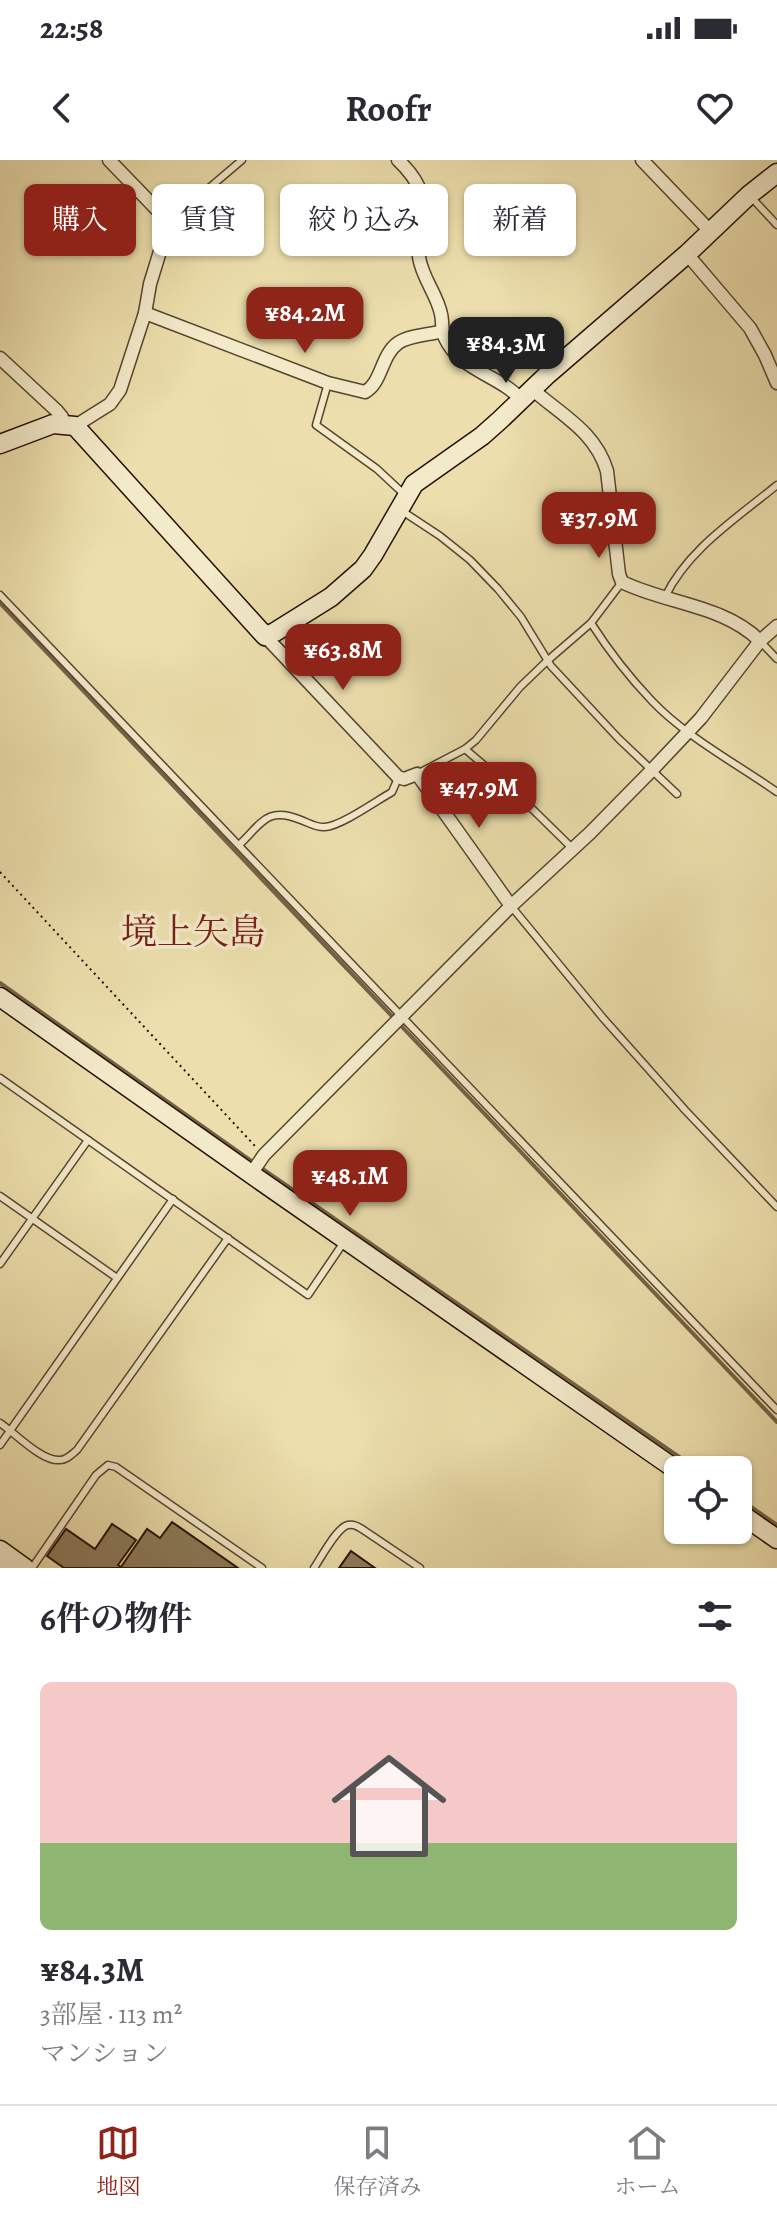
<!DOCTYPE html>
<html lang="ja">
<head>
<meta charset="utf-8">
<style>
  body { margin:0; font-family:Alegreya,"Noto Serif JP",serif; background:#f7f7f7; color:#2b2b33; height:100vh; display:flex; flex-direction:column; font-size:30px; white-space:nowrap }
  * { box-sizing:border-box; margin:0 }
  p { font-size:26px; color:#7c7c81 }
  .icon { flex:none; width:44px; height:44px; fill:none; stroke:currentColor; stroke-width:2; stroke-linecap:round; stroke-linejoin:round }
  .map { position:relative; height:1408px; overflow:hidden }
  .side { display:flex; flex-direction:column; background:#fff; flex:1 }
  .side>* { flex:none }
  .banner { position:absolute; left:24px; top:24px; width:730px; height:72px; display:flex; gap:16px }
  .tools { position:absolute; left:664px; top:1296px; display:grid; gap:16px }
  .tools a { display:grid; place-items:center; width:88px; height:88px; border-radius:12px; background:#fff; box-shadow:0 2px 6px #0004; font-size:40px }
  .price { position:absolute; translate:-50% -68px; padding:0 18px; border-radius:16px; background:#8f2418; color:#fff; font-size:26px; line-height:52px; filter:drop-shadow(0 2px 4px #0008) }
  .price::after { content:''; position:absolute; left:50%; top:48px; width:24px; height:18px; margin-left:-12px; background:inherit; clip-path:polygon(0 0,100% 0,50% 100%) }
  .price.current { background:#222; color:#fff }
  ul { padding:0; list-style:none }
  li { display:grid; align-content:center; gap:16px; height:424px; padding:0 40px }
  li+li { border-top:2px solid #e1e1e2 }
  li span { display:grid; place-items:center; height:248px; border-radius:12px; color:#555 }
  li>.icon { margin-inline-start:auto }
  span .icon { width:144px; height:144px; fill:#fffc; stroke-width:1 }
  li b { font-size:34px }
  h2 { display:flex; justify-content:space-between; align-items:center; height:96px; padding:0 40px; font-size:34px }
  .chip { padding:0 28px; border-radius:12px; background:#fff; box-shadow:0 2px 6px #0004; font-size:28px; line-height:72px }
  .chip.current { background:#8f2418; color:#fff }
  .status { display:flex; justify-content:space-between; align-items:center; height:56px; padding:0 40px; background:#fff; direction:ltr }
  .status svg { height:22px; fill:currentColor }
  header { display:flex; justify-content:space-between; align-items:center; height:104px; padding:0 40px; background:#fff; font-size:36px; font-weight:600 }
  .tabs { display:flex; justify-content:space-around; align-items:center; height:112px; border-top:2px solid #e1e1e2; background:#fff; font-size:22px; color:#7c7c81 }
  .tabs a { display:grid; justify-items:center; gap:4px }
  .tabs .current { color:#8f2418 }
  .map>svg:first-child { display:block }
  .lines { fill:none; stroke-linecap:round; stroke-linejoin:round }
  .stream { stroke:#746246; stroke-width:4 }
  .building { fill:#8c7c5b; stroke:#251003; stroke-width:2 }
  .lane-casing { stroke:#57442e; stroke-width:9 }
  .street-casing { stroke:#57442e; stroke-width:15 }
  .secondary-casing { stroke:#251003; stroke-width:21 }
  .path { stroke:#251003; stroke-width:2; stroke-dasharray:2 4; stroke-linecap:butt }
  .lane { stroke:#f3eaca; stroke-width:6 }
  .street { stroke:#f3eaca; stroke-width:12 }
  .secondary { stroke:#f3eaca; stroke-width:18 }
  .labels { text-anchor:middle; stroke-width:7; stroke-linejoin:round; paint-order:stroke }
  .quarter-label { font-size:36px; fill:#7a1f14; stroke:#f3eaca }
</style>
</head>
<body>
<div class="status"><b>22:58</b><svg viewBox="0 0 49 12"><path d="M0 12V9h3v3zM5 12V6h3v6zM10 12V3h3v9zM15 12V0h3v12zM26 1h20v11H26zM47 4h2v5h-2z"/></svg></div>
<header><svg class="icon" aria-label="back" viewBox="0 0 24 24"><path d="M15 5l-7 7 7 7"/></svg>Roofr<svg class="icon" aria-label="heart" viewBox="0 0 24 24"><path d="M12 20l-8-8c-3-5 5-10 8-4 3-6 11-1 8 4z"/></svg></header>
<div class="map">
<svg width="777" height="1408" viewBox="0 0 777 1408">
  <rect width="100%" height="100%" fill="#ecdfad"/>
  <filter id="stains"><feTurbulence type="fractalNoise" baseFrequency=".0025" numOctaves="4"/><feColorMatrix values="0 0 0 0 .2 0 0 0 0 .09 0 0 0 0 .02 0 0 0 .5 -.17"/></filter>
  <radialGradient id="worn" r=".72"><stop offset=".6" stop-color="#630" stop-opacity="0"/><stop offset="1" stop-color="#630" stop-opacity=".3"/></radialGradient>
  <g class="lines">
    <g class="stream">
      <path d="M0 443 777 1262"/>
      <path d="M0 823 247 998 698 1310"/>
      <path d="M738 1338 777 1365"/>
    </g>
  </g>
  <g class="building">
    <path d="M172 1362 238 1408H64L47 1396 66 1369 95 1389 112 1364 136 1380 118 1405 121 1407 147 1369 160 1378Z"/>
    <path d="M351 1391 375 1408H339Z"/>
  </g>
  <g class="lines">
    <defs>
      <g id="lane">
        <path d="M751 37 777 65"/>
        <path d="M169 62 242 0"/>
        <path d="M328 223 316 265 377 309 406 336"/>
        <path d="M402 351 440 376 470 400 498 429 521 457 551 506 619 579 677 634"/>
        <path d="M0 435 777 1250"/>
        <path d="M665 437C688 389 737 358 777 325"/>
        <path d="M591 463C609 491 629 517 652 541 685 576 737 604 777 632"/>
        <path d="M760 481 777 499"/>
        <path d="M465 589 512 629 573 689"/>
        <path d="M417 614 465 589 476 580 520 527 547 501 591 463 622 422"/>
        <path d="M239 685C262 663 267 646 301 660 309 663 317 668 325 667 341 666 376 641 392 632L398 618"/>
        <path d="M511 746 603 858 685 950 777 1047"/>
        <path d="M0 918 308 1135 344 1082"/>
        <path d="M0 1036 117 1118"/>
        <path d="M0 1104 88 980"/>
        <path d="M0 1263C15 1273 42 1302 60 1300 67 1300 72 1294 77 1290L228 1078"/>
        <path d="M0 1285 173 1039"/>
        <path d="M32 1408 96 1315 108 1305 116 1307 262 1408"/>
        <path d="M314 1408C321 1398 337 1367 348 1365 354 1364 357 1366 362 1369L420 1408"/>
      </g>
      <g id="street">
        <path d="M398 0C438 38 415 52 419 97 422 118 437 134 441 154 443 162 441 171 445 178 460 211 502 216 521 240"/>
        <path d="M642 0 710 71"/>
        <path d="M687 94 750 168 765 195 777 223"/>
        <path d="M145 153 328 223 365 232C382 223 381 195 398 183 410 175 429 175 443 171"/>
        <path d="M0 198 57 251 62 257V263"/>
        <path d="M532 229C561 255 595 271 607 311L619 414 622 422C667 444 724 445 760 481"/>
        <path d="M75 266 110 244 120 230 145 153 150 124 169 62 109 0"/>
        <path d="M265 476 398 617 404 619 417 614 511 746"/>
        <path d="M251 1014 264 995 511 746 590 673 651 611 701 558 760 481 777 466"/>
      </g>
      <g id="secondary">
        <path d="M0 284 53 264 75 266 265 476 275 472 331 437 363 409 373 395 414 324 482 276 500 260 547 215 687 94 749 35 777 13"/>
        <path d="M0 837 251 1014 678 1311"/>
        <path d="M738 1352 777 1379"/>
        <path d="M0 1390 25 1408"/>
        <path d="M0 1407 1 1408"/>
      </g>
    </defs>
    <use href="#lane" class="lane-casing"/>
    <use href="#street" class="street-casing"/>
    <use href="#secondary" class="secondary-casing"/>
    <path class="path" d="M0 712 255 986"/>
    <use href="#lane" class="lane"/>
    <use href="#street" class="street"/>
    <use href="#secondary" class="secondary"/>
  </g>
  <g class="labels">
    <g class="quarter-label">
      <text x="193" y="784">境上矢島</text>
    </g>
  </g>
  <rect width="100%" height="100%" filter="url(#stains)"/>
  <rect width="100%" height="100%" fill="url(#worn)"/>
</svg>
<div class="tools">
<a><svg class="icon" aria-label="locate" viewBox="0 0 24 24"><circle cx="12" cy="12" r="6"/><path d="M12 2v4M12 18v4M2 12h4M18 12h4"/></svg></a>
</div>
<b class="price" style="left:305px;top:195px">¥84.2M</b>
<b class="price current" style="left:506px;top:225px">¥84.3M</b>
<b class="price" style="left:599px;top:400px">¥37.9M</b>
<b class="price" style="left:343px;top:532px">¥63.8M</b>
<b class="price" style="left:479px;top:670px">¥47.9M</b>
<b class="price" style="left:350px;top:1058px">¥48.1M</b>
<div class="banner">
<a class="chip current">購入</a>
<a class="chip">賃貸</a>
<a class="chip">絞り込み</a>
<a class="chip">新着</a>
</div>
</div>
<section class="side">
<h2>6件の物件<svg class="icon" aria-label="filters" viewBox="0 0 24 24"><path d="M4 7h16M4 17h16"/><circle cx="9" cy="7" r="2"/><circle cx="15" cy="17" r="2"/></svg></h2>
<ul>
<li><span style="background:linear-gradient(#f6c9c9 65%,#8fb573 0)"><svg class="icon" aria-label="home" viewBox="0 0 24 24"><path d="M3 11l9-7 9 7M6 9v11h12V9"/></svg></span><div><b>¥84.3M</b><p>3部屋 · 113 m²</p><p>マンション</p></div></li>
</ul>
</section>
<nav class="tabs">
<a class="current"><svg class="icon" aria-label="map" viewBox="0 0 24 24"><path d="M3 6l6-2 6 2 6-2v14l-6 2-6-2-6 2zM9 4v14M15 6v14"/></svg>地図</a>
<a><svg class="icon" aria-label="saved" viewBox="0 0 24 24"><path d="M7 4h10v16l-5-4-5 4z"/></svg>保存済み</a>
<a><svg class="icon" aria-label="home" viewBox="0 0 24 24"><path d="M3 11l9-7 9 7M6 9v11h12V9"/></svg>ホーム</a>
</nav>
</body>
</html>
